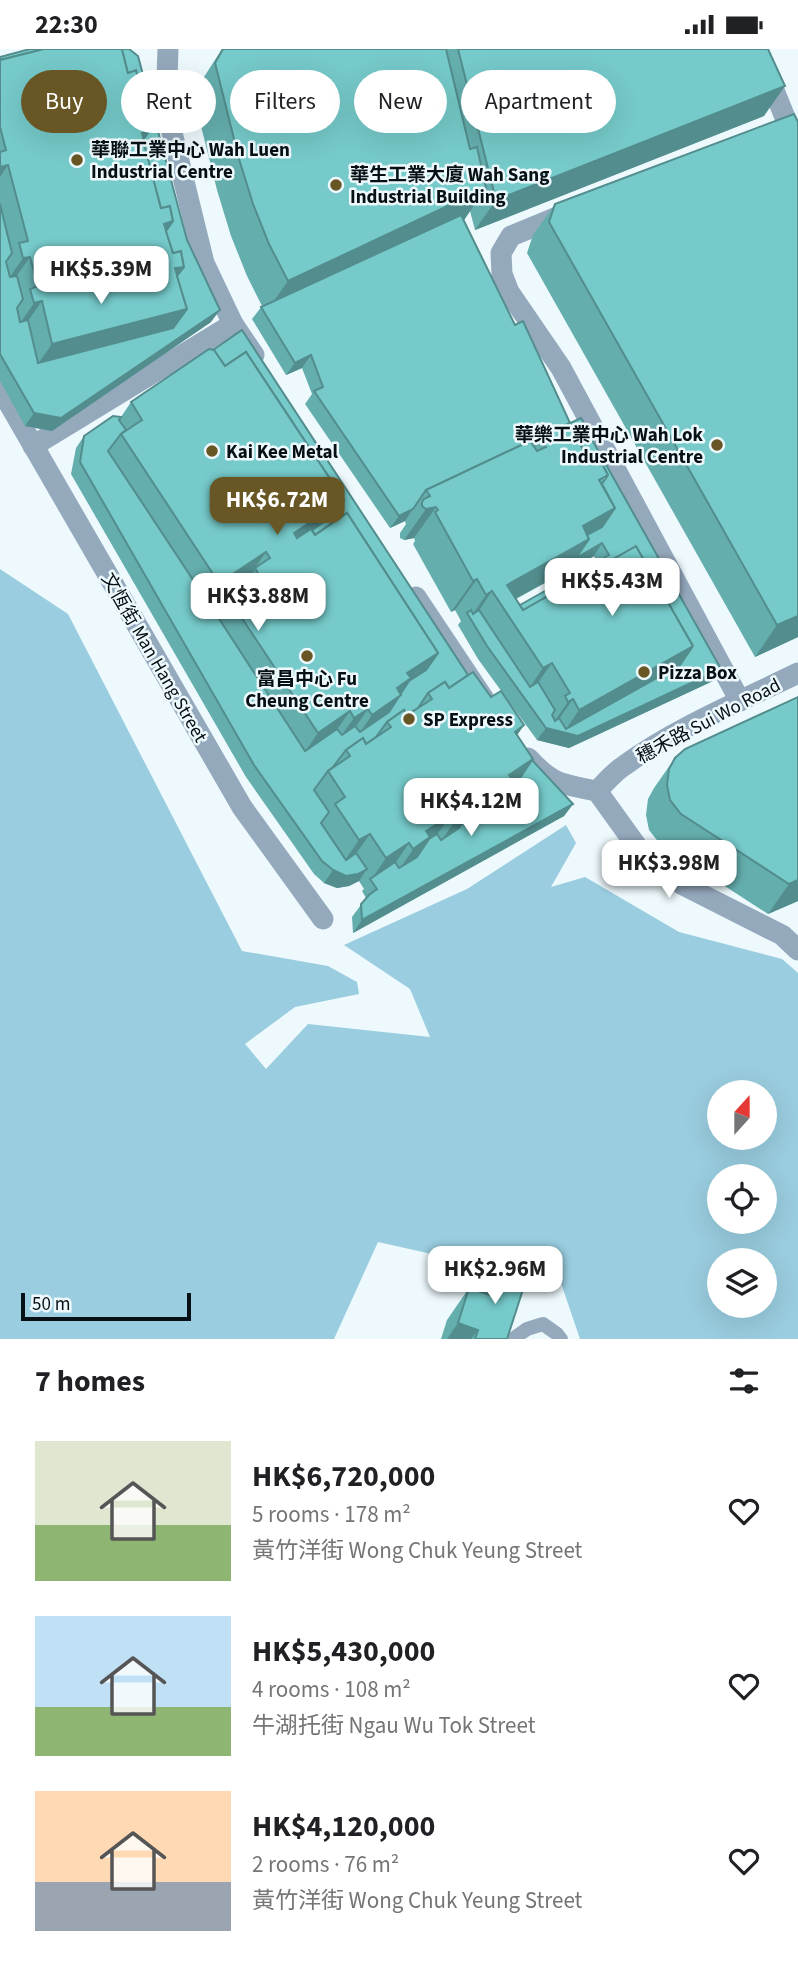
<!DOCTYPE html>
<html lang="en">
<head>
<meta charset="utf-8">
<style>
  body { margin:0; font-family:"Source Sans 3","Noto Sans TC",sans-serif; background:#f6f6f6; color:#202124; height:100vh; display:flex; flex-direction:column; font-size:26px; white-space:nowrap }
  * { box-sizing:border-box; margin:0 }
  p { font-size:23px; color:#757577 }
  .icon { flex:none; width:38px; height:38px; fill:none; stroke:currentColor; stroke-width:2; stroke-linecap:round; stroke-linejoin:round }
  .map { position:relative; height:1290px; overflow:hidden }
  .side { display:flex; flex-direction:column; background:#fff; flex:1 }
  .side>* { flex:none }
  .banner { position:absolute; left:21px; top:21px; width:756px; height:63px; display:flex; gap:14px }
  .needle { width:46px; rotate:21deg }
  .buttons { position:absolute; left:707px; top:1031px; display:grid; gap:14px }
  .buttons a { display:grid; place-items:center; width:70px; height:70px; border-radius:50%; background:#fff; box-shadow:0 7px 28px #0002; font-size:35px }
  .scale { position:absolute; left:21px; bottom:18px; width:170px; box-sizing:border-box; padding-left:7px; border:4px solid #071115; border-top:0; font-size:19px; line-height:24px; white-space:nowrap; color:#071115; -webkit-text-stroke:5px #edf9fd; paint-order:stroke }
  .price { position:absolute; translate:-50% -60px; padding:0 16px; border-radius:14px; background:#fff; color:#222; font-size:23px; line-height:46px; filter:drop-shadow(0 2px 4px #0008) }
  .price::after { content:''; position:absolute; left:50%; top:42px; width:21px; height:16px; margin-left:-10px; background:inherit; clip-path:polygon(0 0,100% 0,50% 100%) }
  .price.on { background:#685725; color:#fff }
  ul { padding:0; list-style:none }
  li { display:flex; align-items:center; gap:21px; height:175px; padding:0 35px }
  li span { display:grid; place-items:center; flex:none; width:196px; height:140px; border-radius:0px; color:#555 }
  li>.icon { margin-inline-start:auto }
  span .icon { width:84px; height:84px; fill:#fffc; stroke-width:1 }
  li b { font-size:30px }
  h2 { display:flex; justify-content:space-between; align-items:center; height:84px; padding:0 35px; font-size:30px }
  .pill { padding:0 24px; border-radius:32px; background:#fff; box-shadow:0 7px 28px #0002; font-size:24px; line-height:63px }
  .pill.on { background:#685725; color:#fff }
  .status { display:flex; justify-content:space-between; align-items:center; height:49px; padding:0 35px; background:#fff; direction:ltr }
  .status svg { height:19px; fill:currentColor }
  .map>svg:first-child { display:block }
  .green { fill:#99cddf; fill-rule:evenodd }
  .lines { fill:none; stroke-linecap:round; stroke-linejoin:round }
  .service { stroke:#95a9bd; stroke-width:14 }
  .minor { stroke:#95a9bd; stroke-width:21 }
  .tertiary { stroke:#95a9bd; stroke-width:21 }
  .wall { fill:#65aeae; fill-rule:evenodd }
  .shaded-wall { fill:#538d8d }
  .building { fill:#76caca; stroke:#538d8d; stroke-width:2 }
  .poi-dot { fill:#685725; stroke:#edf9fd; stroke-width:2.5 }
  .labels { text-anchor:middle; stroke-width:5; stroke-linejoin:round; paint-order:stroke }
  .poi-label { font-size:19px; font-weight:bold; fill:#071115; stroke:#edf9fd; text-anchor:start }
  .street-label { font-size:19px; fill:#071115; stroke:#edf9fd }
</style>
</head>
<body>
<div class="status"><b>22:30</b><svg viewBox="0 0 49 12"><path d="M0 12V9h3v3zM5 12V6h3v6zM10 12V3h3v9zM15 12V0h3v12zM26 1h20v11H26zM47 4h2v5h-2z"/></svg></div>
<div class="map">
<svg width="798" height="1290" viewBox="0 0 798 1290">
  <rect width="100%" height="100%" fill="#edf9fd"/>
  <path class="green" d="M0 520 68 565 242 902 328 917 357 933 359 945 295 958 245 995 266 1020 308 975 430 988 410 940 344 896 467 840 566 776 576 794 551 838 585 828 679 883 782 910 798 924V1290H580L561 1234 378 1193 334 1290H0ZM719 1043H765V1088H719ZM719 1127H765V1172H719ZM719 1211H765V1256H719Z"/>
  <g class="lines">
    <path class="service" d="M513 1290 527 1280 543 1275 557 1285 561 1290"/>
    <g class="minor">
      <path d="M567 164 511 187 501 204 502 225 509 243 561 319 740 652"/>
      <path d="M0 339 242 758 323 870"/>
      <path d="M33 397 233 275"/>
    </g>
    <g class="tertiary">
      <path d="M168 0 166 59 204 214 233 275 254 306"/>
      <path d="M757 0 798 100"/>
      <path d="M416 548 484 650"/>
      <path d="M528 709C553 736 562 735 597 742"/>
      <path d="M597 742 643 806 683 836 782 886 798 901"/>
      <path d="M597 742C606 733 614 723 625 716 676 679 741 652 798 624"/>
    </g>
  </g>
  <g class="wall">
    <path d="M222 0H768L764 67 475 181 470 162 464 171 515 276 570 374 721 620 713 632 569 699 537 691 478 610 458 576 461 572 455 561 451 563 413 495 415 492 414 489 404 491 400 489V484L406 475 405 472 390 479 305 355 312 345 302 319 286 326 252 270 262 257 247 227 231 187 217 141 193 45ZM594 507 597 513 520 556 516 550Z"/>
    <path d="M0 8 187 191 211 273 52 382 25 377 0 332Z"/>
    <path d="M555 155 798 588 755 608 527 204 533 186Z"/>
    <path d="M131 353 460 614 468 626 491 648 524 676 517 686 532 711 573 755 564 767 353 884 352 868 366 849 362 842 364 840 359 832 349 837 337 839 324 834 314 825 246 728 71 425 76 399 84 387 121 368Z"/>
    <path d="M798 648V852L768 865 660 795 649 781 646 766 648 750 654 739 675 709Z"/>
    <path d="M500 1216 507 1290H441L447 1271 469 1239 481 1243Z"/>
  </g>
  <g class="shaded-wall">
    <path d="M140 36 119 65 131 38Z"/>
    <path d="M785 37 764 67 475 181 496 151Z"/>
    <path d="M150 81 130 110 142 84Z"/>
    <path d="M8 116 0 128V119Z"/>
    <path d="M486 139 464 171 266 263 288 232Z"/>
    <path d="M173 172 153 202 164 175Z"/>
    <path d="M30 208 8 239 1 241 23 209Z"/>
    <path d="M184 218 164 246 175 219Z"/>
    <path d="M42 252 20 283 12 286 34 254Z"/>
    <path d="M187 260 165 292 30 326 52 295Z"/>
    <path d="M220 261 211 273 52 382 25 377 34 364Z"/>
    <path d="M311 306 302 319 286 326 295 314Z"/>
    <path d="M584 374 562 405 572 380Z"/>
    <path d="M344 451 323 481 284 506 294 484Z"/>
    <path d="M436 458 414 489 404 491 426 460Z"/>
    <path d="M615 459 602 494 594 507 502 557 507 536 583 477Z"/>
    <path d="M413 460 405 472 390 479 399 467Z"/>
    <path d="M266 503 245 533 198 564 219 534Z"/>
    <path d="M477 530 455 561 451 563 473 532Z"/>
    <path d="M492 542 472 572 470 569 486 546Z"/>
    <path d="M798 567V588L755 608 777 576Z"/>
    <path d="M693 597 721 620 713 632 569 699 537 691 546 679 549 680 568 653 573 650 552 680 564 683 579 661Z"/>
    <path d="M438 604 417 634 401 646 380 676 351 696 372 666 407 624Z"/>
    <path d="M552 614 530 645 523 648 543 619Z"/>
    <path d="M368 660 347 690 333 698 354 669Z"/>
    <path d="M350 662 329 692 297 714 318 684Z"/>
    <path d="M524 676 504 705 515 683Z"/>
    <path d="M533 710 511 741 491 763 474 775 509 726Z"/>
    <path d="M492 738 470 769 433 803 468 754Z"/>
    <path d="M573 755 564 767 353 884 362 871Z"/>
    <path d="M451 766 429 797 408 820 391 832 426 782Z"/>
    <path d="M370 785 348 816 337 823 359 791Z"/>
    <path d="M409 794 387 826 371 831 386 809Z"/>
    <path d="M367 820 359 832 349 837 337 839 324 834 333 821Z"/>
    <path d="M798 831V852L768 865 789 835Z"/>
    <path d="M458 1274 478 1281 471 1290H447Z"/>
  </g>
  <g class="building">
    <path d="M30 0H44L0 11V8Z"/>
    <path d="M44 0H122L128 24 136 21 140 36 131 38 139 69 147 67 150 81 142 84 161 159 170 157 173 172 164 175 173 204 181 202 184 218 175 219 187 260 52 295 42 252 34 254 30 240 38 237 30 208 23 209 19 194 28 192 8 116 1 118 0 115V103L6 101 0 78V11Z"/>
    <path d="M122 0H129L138 7 187 191 220 261 61 369 34 364 0 305V155L12 204 6 213 10 228 17 227 23 250 17 259 20 273 28 271 38 314 173 279 187 260 177 227 184 218 181 202 173 204 166 182 173 172 170 157 161 159 143 91 150 81 147 67 139 69 133 46 140 36 136 21 128 24Z"/>
    <path d="M223 0H446L470 100 477 98 486 139 288 232 269 195 253 155 239 110 215 14Z"/>
    <path d="M458 0H768L785 37 496 151Z"/>
    <path d="M794 65 798 73V567L777 576 549 173 555 155Z"/>
    <path d="M461 166 515 276 523 272 570 374 540 388 534 397 530 392 426 441 413 460 399 467 314 342 323 338 311 306 295 314 261 258Z"/>
    <path d="M242 281 468 626 449 639 445 633 428 644 418 659 407 666 404 661 387 673 376 688 366 695 363 689 346 701 333 718 328 722 314 741 329 763 321 774 346 811 356 804 367 820 358 825 346 827 333 821 322 812 254 716 80 413 84 387 113 367 121 368 119 371 126 381 121 385 108 402 207 552 254 521 246 532 226 545 214 562 305 702 337 680 342 686 355 677 360 683 389 663 409 632 426 621 438 604 347 464 315 486 312 481 331 468 344 451 246 303 225 317 213 301Z"/>
    <path d="M209 300 214 301 225 317 246 303 344 451 294 484 297 489 311 480 315 486 347 464 438 604 407 624 411 629 397 639 401 646 372 666 368 660 354 669 350 662 318 684 226 545 258 524 255 519 270 509 266 503 219 534 121 385 142 371 131 353Z"/>
    <path d="M581 369 584 374 572 380 588 410 597 405 608 426 599 431 615 459 583 477 589 490 507 536 523 561 636 497 693 597 579 661 573 650 568 653 565 647 570 644 552 614 543 619 492 542 486 546 477 530 473 532 435 463 438 461 436 458 426 460 422 457V453L424 450 430 447 426 441 530 392 537 402 546 398 540 388Z"/>
    <path d="M586 380 721 620 578 687 546 679 487 597 467 564 471 561 473 565 479 561 530 638 538 633 555 661 552 666 555 672 559 669 566 680 680 616 693 597 636 497 523 561 520 556 609 506 602 494 576 509 589 490 587 486 602 478 615 459 602 435 608 426 597 405 588 410 576 386 577 384Z"/>
    <path d="M473 623 491 648 501 642 524 676 515 683 533 710 509 726 513 732 496 743 492 738 468 754 472 760 455 772 451 766 426 782 430 788 413 800 409 794 386 809 370 785 359 791 335 755 345 748 328 722 350 707 346 701 363 689 366 695 391 678 387 673 404 661 407 666 432 650 428 644 445 633 449 639Z"/>
    <path d="M798 648V831L789 835 681 765 670 751 667 736 669 720 675 709 685 700Z"/>
    <path d="M532 711 573 755 362 871 361 855 369 846 377 840 370 830 395 813 399 819 417 808 429 790 437 785 441 791 459 779 470 762 478 757 482 762 500 751 511 735 520 729Z"/>
    <path d="M500 1216 528 1225 507 1290H475L478 1281 458 1274 469 1239 490 1246Z"/>
  </g>
  <g class="poi-dot">
    <circle cx="77" cy="111" r="7"/>
    <circle cx="336" cy="136" r="7"/>
    <circle cx="717" cy="396" r="7"/>
    <circle cx="212" cy="402" r="7"/>
    <circle cx="307" cy="607" r="7"/>
    <circle cx="644" cy="623" r="7"/>
    <circle cx="409" cy="670" r="7"/>
  </g>
  <g class="labels">
    <g class="poi-label">
      <text x="91" y="107">華聯工業中心 Wah Luen<tspan x="91" dy="22">Industrial Centre</tspan></text>
      <text x="350" y="132">華生工業大廈 Wah Sang<tspan x="350" dy="22">Industrial Building</tspan></text>
      <text x="703" y="392" text-anchor="end">華樂工業中心 Wah Lok<tspan x="703" dy="22">Industrial Centre</tspan></text>
      <text x="226" y="409">Kai Kee Metal</text>
      <text x="658" y="630">Pizza Box</text>
      <text x="307" y="636" text-anchor="middle">富昌中心 Fu<tspan x="307" dy="22">Cheung Centre</tspan></text>
      <text x="423" y="677">SP Express</text>
    </g>
    <g class="street-label">
      <text transform="translate(155 608) rotate(60)" y="7">文恆街 Man Hang Street</text>
      <text transform="translate(708 671) rotate(-28)" y="7">穗禾路 Sui Wo Road</text>
    </g>
  </g>
</svg>
<div class="buttons">
<a><svg class="needle" viewBox="-14 -14 28 28"><path d="M0-13l5 13h-10z" fill="#e53935"/><path d="M0 13l5-13h-10z" fill="#757577"/></svg></a>
<a><svg class="icon" aria-label="locate" viewBox="0 0 24 24"><circle cx="12" cy="12" r="6"/><path d="M12 2v4M12 18v4M2 12h4M18 12h4"/></svg></a>
<a><svg class="icon" aria-label="layers" viewBox="0 0 24 24"><path d="M12 4l9 5-9 5-9-5zM3 14l9 5 9-5"/></svg></a>
</div>
<div class="scale">50 m</div>
<b class="price" style="left:101px;top:257px">HK$5.39M</b>
<b class="price on" style="left:277px;top:488px">HK$6.72M</b>
<b class="price" style="left:612px;top:569px">HK$5.43M</b>
<b class="price" style="left:258px;top:584px">HK$3.88M</b>
<b class="price" style="left:471px;top:789px">HK$4.12M</b>
<b class="price" style="left:669px;top:851px">HK$3.98M</b>
<b class="price" style="left:495px;top:1257px">HK$2.96M</b>
<div class="banner">
<a class="pill on">Buy</a>
<a class="pill">Rent</a>
<a class="pill">Filters</a>
<a class="pill">New</a>
<a class="pill">Apartment</a>
</div>
</div>
<section class="side">
<h2>7 homes<svg class="icon" aria-label="filters" viewBox="0 0 24 24"><path d="M4 7h16M4 17h16"/><circle cx="9" cy="7" r="2"/><circle cx="15" cy="17" r="2"/></svg></h2>
<ul>
<li><span style="background:linear-gradient(#dfe7d0 60%,#8fb573 0)"><svg class="icon" aria-label="home" viewBox="0 0 24 24"><path d="M3 11l9-7 9 7M6 9v11h12V9"/></svg></span><div><b>HK$6,720,000</b><p>5 rooms · 178 m²</p><p>黃竹洋街 Wong Chuk Yeung Street</p></div><svg class="icon" aria-label="heart" viewBox="0 0 24 24"><path d="M12 20l-8-8c-3-5 5-10 8-4 3-6 11-1 8 4z"/></svg></li>
<li><span style="background:linear-gradient(#bfe0f5 65%,#8fb573 0)"><svg class="icon" aria-label="home" viewBox="0 0 24 24"><path d="M3 11l9-7 9 7M6 9v11h12V9"/></svg></span><div><b>HK$5,430,000</b><p>4 rooms · 108 m²</p><p>牛湖托街 Ngau Wu Tok Street</p></div><svg class="icon" aria-label="heart" viewBox="0 0 24 24"><path d="M12 20l-8-8c-3-5 5-10 8-4 3-6 11-1 8 4z"/></svg></li>
<li><span style="background:linear-gradient(#ffd9b3 65%,#9aa5b1 0)"><svg class="icon" aria-label="home" viewBox="0 0 24 24"><path d="M3 11l9-7 9 7M6 9v11h12V9"/></svg></span><div><b>HK$4,120,000</b><p>2 rooms · 76 m²</p><p>黃竹洋街 Wong Chuk Yeung Street</p></div><svg class="icon" aria-label="heart" viewBox="0 0 24 24"><path d="M12 20l-8-8c-3-5 5-10 8-4 3-6 11-1 8 4z"/></svg></li>
</ul>
</section>
</body>
</html>
